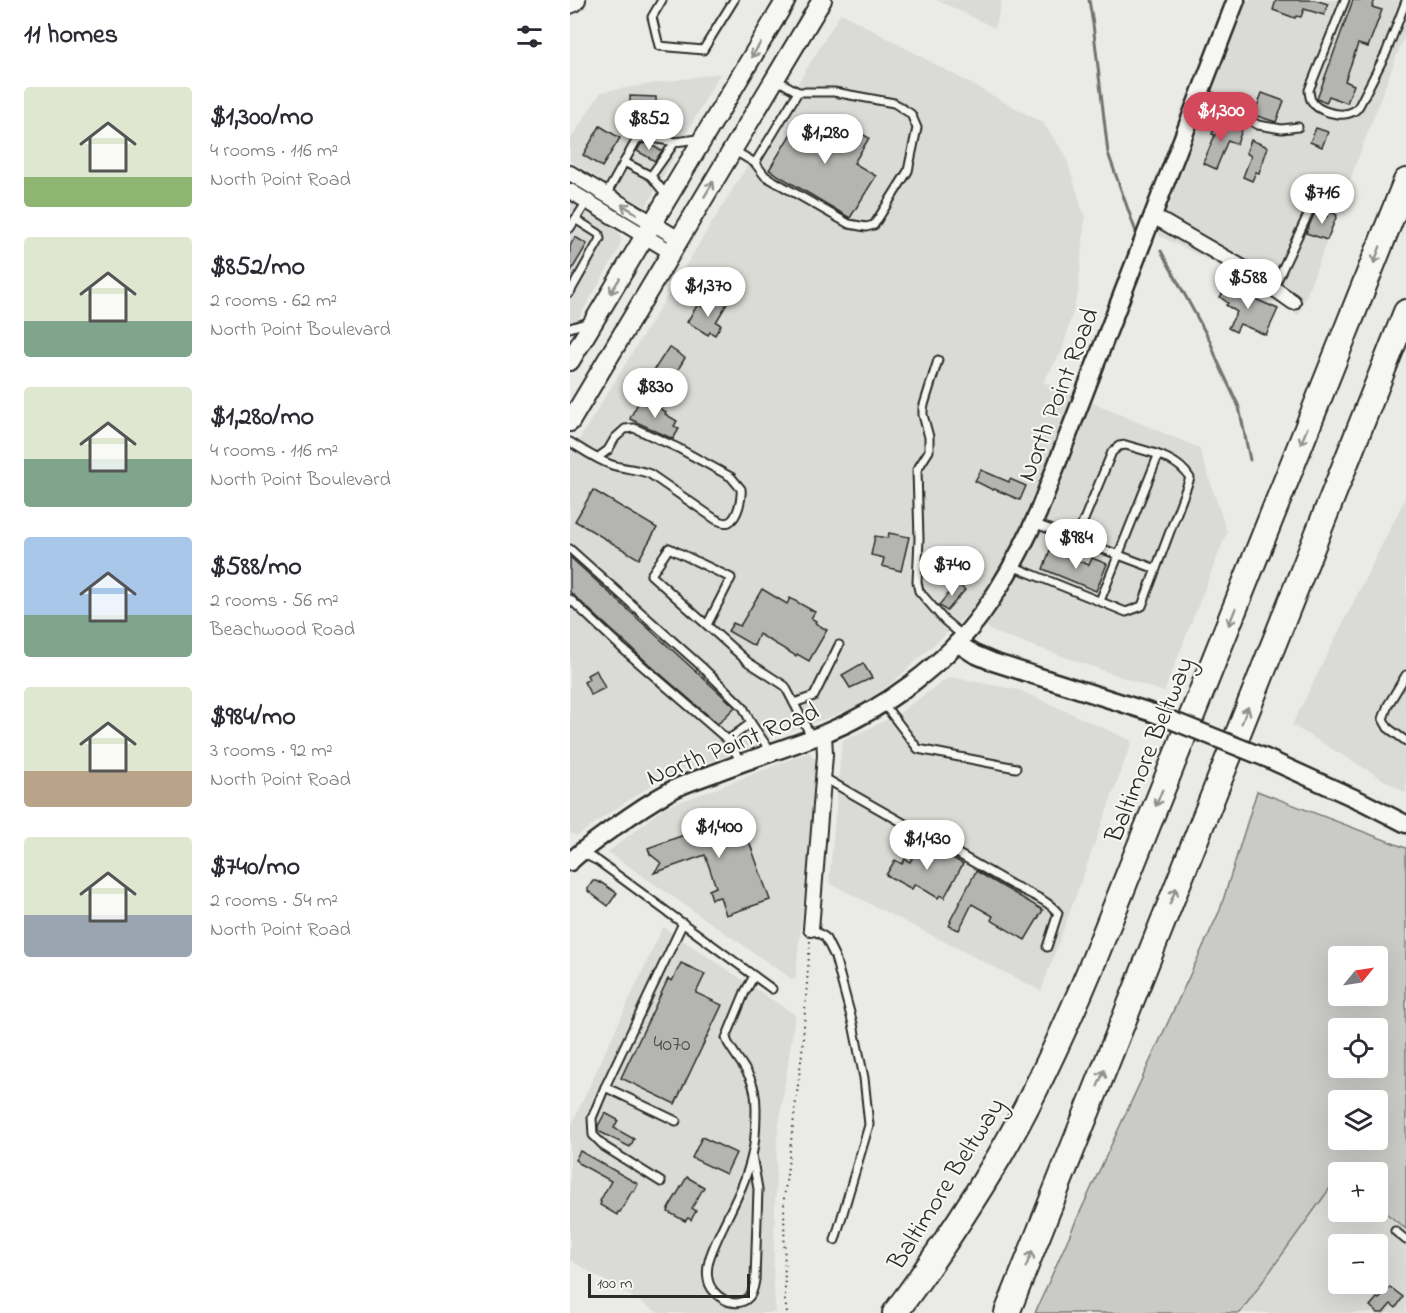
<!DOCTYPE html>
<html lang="en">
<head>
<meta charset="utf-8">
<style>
  body { margin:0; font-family:"Indie Flower",sans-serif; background:#f7f7f7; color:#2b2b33; height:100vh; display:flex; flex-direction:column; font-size:22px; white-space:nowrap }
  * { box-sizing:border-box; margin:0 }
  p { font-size:20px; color:#7c7c81 }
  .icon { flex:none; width:33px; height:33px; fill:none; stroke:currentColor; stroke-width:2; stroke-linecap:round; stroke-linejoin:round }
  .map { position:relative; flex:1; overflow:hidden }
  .side { display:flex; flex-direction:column; background:#fff; width:570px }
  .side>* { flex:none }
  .needle { width:39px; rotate:60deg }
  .buttons { position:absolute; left:758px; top:946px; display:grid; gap:12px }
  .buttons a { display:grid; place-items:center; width:60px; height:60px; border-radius:6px; background:#fff; box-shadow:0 6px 24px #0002; font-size:30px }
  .scale { position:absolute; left:18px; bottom:15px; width:162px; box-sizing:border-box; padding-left:6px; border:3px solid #2b2b2b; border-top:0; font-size:16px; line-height:21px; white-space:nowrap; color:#2b2b2b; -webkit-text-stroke:4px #f6f6f2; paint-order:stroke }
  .price { position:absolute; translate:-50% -51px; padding:0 14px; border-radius:21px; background:#fff; color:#222; font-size:20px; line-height:39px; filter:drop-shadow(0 2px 3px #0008) }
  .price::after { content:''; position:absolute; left:50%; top:36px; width:18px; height:14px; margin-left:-9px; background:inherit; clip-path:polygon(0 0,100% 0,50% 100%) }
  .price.current { background:#d1495b; color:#fff }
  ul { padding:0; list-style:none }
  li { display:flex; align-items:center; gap:18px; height:150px; padding:0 24px }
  li span { display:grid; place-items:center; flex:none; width:168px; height:120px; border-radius:6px; color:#555 }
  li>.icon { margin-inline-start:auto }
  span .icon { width:72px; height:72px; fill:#fffc; stroke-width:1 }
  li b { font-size:26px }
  h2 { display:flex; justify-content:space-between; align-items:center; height:72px; padding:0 24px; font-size:26px }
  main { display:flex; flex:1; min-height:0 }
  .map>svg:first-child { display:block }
  .built { fill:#dadad6; fill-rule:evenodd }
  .green { fill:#cacac7; stroke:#7a7a79; stroke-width:1.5; fill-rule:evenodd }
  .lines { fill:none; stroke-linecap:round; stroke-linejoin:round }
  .stream { stroke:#727270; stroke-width:3 }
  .building { fill:#b4b4b1; stroke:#2b2b2b; stroke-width:1.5 }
  .service-casing { stroke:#2b2b2b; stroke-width:11 }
  .minor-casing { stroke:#2b2b2b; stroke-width:18 }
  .tertiary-casing { stroke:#2b2b2b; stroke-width:21 }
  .secondary-casing { stroke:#2b2b2b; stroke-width:22 }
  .motorway-casing { stroke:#2b2b2b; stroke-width:28 }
  .path { stroke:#2b2b2b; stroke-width:2; stroke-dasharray:1.5 4.5; stroke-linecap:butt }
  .service { stroke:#f6f6f2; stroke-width:7 }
  .minor { stroke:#f6f6f2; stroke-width:14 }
  .tertiary { stroke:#f6f6f2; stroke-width:16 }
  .secondary { stroke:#f6f6f2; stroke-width:18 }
  .motorway { stroke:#f6f6f2; stroke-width:24 }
  .tertiary-bridge-casing { stroke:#2b2b2b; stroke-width:21; stroke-linecap:butt }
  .tertiary-bridge { stroke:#f6f6f2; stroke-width:16 }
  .oneway { stroke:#90908e }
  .labels { text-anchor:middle; stroke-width:4.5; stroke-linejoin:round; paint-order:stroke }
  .number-label { font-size:22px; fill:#4d4d4c }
  .street-label { font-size:26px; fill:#2b2b2b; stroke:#f6f6f2 }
</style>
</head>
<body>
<main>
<section class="side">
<h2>11 homes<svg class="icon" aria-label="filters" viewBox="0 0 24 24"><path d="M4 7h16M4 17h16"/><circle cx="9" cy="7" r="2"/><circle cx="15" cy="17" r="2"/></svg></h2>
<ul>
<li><span style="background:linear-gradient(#dfe7d0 75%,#8fb573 0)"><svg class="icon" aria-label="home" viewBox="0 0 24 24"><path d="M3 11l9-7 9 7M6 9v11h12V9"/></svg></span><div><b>$1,300/mo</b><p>4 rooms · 116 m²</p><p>North Point Road</p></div></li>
<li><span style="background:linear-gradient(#dfe7d0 70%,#7fa58c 0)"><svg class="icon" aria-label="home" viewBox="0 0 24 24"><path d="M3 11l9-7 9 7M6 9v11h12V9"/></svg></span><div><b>$852/mo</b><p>2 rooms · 62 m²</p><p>North Point Boulevard</p></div></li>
<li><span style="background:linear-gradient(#dfe7d0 60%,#7fa58c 0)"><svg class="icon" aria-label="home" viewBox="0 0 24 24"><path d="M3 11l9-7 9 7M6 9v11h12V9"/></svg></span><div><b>$1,280/mo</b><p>4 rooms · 116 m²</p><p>North Point Boulevard</p></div></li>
<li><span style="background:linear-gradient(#a9c7e8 65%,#7fa58c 0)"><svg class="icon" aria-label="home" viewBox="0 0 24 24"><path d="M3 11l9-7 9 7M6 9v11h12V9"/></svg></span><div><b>$588/mo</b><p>2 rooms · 56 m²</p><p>Beachwood Road</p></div></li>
<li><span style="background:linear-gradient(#dfe7d0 70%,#b9a48a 0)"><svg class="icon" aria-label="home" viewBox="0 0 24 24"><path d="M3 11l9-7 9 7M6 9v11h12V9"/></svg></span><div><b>$984/mo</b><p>3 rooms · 92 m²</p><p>North Point Road</p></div></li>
<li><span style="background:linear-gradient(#dfe7d0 65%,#9aa5b1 0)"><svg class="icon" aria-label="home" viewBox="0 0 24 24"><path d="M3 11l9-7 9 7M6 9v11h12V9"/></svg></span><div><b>$740/mo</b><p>2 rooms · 54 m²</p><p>North Point Road</p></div></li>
</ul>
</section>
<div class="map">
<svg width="836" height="1313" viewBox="0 0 836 1313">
  <rect width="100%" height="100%" fill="#eaeae6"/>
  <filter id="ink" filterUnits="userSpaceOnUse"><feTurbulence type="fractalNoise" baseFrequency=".0167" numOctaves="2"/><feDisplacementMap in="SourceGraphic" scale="12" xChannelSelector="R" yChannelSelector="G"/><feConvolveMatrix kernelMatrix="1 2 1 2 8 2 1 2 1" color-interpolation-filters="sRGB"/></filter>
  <g filter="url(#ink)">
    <g class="built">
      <path d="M367 0H432L425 28Z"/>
      <path d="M676 0H836V31L729 315 648 265 588 235Z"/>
      <path d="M271 13 473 123 495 154 515 218 508 293 492 351 473 382 629 448 657 532 594 692 421 631 401 611 323 682 287 707 215 733 151 758 97 775 42 811 7 836 0 833V454Z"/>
      <path d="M150 73 76 207 0 161V140L31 92Z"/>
      <path d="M0 201 48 231 51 240 48 251 0 333Z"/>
      <path d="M836 497V793L722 725Z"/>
      <path d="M379 677 449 690 562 741 471 991 259 883 272 741 325 716Z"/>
      <path d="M239 752 248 763 225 981 38 852 95 807 145 789Z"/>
      <path d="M93 927 225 1015 207 1138 203 1284 206 1313H89L0 1260V1128Z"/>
      <path d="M768 1177V1212H807V1206L836 1229V1313H670ZM768 1245H807V1284H768Z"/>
    </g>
    <path class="green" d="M687 791 836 848V1229L807 1206V1173H768V1177L670 1313H465L505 1223 650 910ZM768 957H807V996H768ZM768 1029H807V1068H768ZM768 1101H807V1140H768Z"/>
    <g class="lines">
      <g class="stream">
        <path d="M519 0 523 24 538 153 566 232"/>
        <path d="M591 251 640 341 647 360 669 407 680 460"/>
      </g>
    </g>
    <g class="building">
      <path d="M706 0H745L758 4 754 15 734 9 731 17 726 16 725 18 703 10Z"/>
      <path d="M783 0H805L802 7 812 10 798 47 788 44 775 81 784 85 777 103 759 96 756 103 747 99Z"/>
      <path d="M692 93 714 101 706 122 684 115Z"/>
      <path d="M60 96 86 97V111H60Z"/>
      <path d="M231 117 251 128 254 123 272 134 277 125 299 138 284 163 306 176 280 218 199 170Z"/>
      <path d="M647 121 672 130 667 144 658 140 646 169 633 163 645 135 642 134Z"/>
      <path d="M30 126 50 138 32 167 13 155Z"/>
      <path d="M746 128 758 132 752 147 740 142Z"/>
      <path d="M681 140 698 147 689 173 686 172 682 181 673 177 681 156 676 153Z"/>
      <path d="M77 143 92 151 85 161 67 151 71 144Z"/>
      <path d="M759 211 767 215 757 240 736 233 745 212 757 217Z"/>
      <path d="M5 237 17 244 0 273V246Z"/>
      <path d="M660 282 676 292 674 294 708 309 696 335 670 324 666 332 658 328 667 312 656 305 658 303 650 297Z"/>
      <path d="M149 297 158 302 146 322 151 325 145 335 140 332 138 335 117 322 128 304 141 312Z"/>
      <path d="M99 347 115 358 103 378 99 376 97 379 84 370Z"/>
      <path d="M74 399 96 412 95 414 107 421 104 426 109 429 103 439 60 419 61 416 70 400Z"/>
      <path d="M411 470 439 482 440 479 456 486 450 500 424 489 423 490 405 481Z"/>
      <path d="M23 490 87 528 69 559 5 521Z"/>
      <path d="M319 533 339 537 331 571 312 566 314 558 301 555 305 536 318 538Z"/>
      <path d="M480 550 519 565 522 558 537 564 526 591 473 569Z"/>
      <path d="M0 557 165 707 148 724 81 666 0 592Z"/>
      <path d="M387 583 395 590 377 611 369 605Z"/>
      <path d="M192 589 217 604 220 598 245 612 241 618 246 621 245 623 257 630 239 661 227 654 226 656 189 634 184 646 158 631 163 623 170 626Z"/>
      <path d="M293 663 302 678 280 688 272 675Z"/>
      <path d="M26 670 35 688 21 695 14 682 19 679 17 675Z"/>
      <path d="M151 808 156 821 170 816 200 900 156 915 150 897 142 899 139 890 146 887 135 855 84 873 91 863 80 854 78 848 125 831 121 819Z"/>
      <path d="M352 840 393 864 374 898 370 895 368 898 345 884 342 889 316 875 325 860 332 864 335 859 340 862Z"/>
      <path d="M406 871 473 910 455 940 421 920 423 916 402 904 389 930 379 926 381 922 380 921Z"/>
      <path d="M23 881H26L30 883V882L47 893 38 906 18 891V888Z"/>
      <path d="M111 963 135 974 126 993 152 1005 105 1104 51 1078 98 979 102 981Z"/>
      <path d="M35 1113 48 1120 44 1128 64 1139 60 1147 28 1131V1126Z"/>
      <path d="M132 1137 166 1153 156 1174 122 1158Z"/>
      <path d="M10 1151 68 1184 64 1192 62 1191 50 1212H48L47 1215 30 1205 31 1202 30 1201 41 1181 8 1163V1162L5 1160Z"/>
      <path d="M117 1177 134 1187 122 1208 126 1211 121 1220 118 1218 115 1221 98 1212 99 1209H98Z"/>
      <path d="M820 1287 833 1297 826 1308 821 1304 813 1313H808L800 1306 807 1298 809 1299Z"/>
    </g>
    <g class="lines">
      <defs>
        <g id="service">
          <path d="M92 0 82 17 89 46 133 50 164 0"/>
          <path d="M775 0 739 90C739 91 740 99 741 100 747 112 772 118 784 111 786 110 789 106 790 104L816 53 836 1"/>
          <path d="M631 91 650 102 667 113 688 125 712 129 728 127"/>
          <path d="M165 151 185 163 195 176 279 224 296 227 304 225 338 171 347 128 341 114 324 103 264 92H228L207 80"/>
          <path d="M54 162 81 176"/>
          <path d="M185 163 228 92"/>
          <path d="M36 195 67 139 77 137 105 142"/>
          <path d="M97 196 81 176 105 142 128 139"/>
          <path d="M0 228 18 200"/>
          <path d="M703 289 741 208"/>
          <path d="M0 292 30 239 29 234 5 219"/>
          <path d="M0 328 19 322"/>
          <path d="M368 360 353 408V415L359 437V451L347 470 349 539 347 582 349 591 374 620 393 636"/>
          <path d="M0 442C13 450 27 460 42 465 55 469 68 469 80 474L145 519C149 521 155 524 159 522 168 518 172 497 171 489L161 477 108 448 64 428 55 429 45 438 38 450 27 458"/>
          <path d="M463 523 506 539"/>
          <path d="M0 549 132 667 173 707 181 723 201 752"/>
          <path d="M442 566 556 612 572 606 620 478C607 456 578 452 556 445L549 446 542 452 506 539 586 569"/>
          <path d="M0 599 53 649 158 740 171 762"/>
          <path d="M530 601 588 456"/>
          <path d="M137 625 161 578 99 548 81 575 178 662 215 686 242 738"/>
          <path d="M836 675 818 705 813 719 818 728 836 741"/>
          <path d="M224 703 244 696 269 645"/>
          <path d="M313 703 348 749 446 768"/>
          <path d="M158 740 181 723"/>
          <path d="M253 777C314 813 376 846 437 882 454 892 476 898 488 913L477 947"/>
          <path d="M12 853 28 861 202 989"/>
          <path d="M241 929 255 937 265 957 283 1024 294 1078 299 1125 265 1240"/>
          <path d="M35 1087 106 1121"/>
          <path d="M182 1155 188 1189 185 1280C184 1286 183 1293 179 1297 165 1312 140 1295 138 1279 135 1264 143 1249 149 1235 161 1209 176 1183 182 1155 186 1140 186 1124 186 1109 186 1099 185 1088 180 1078 174 1066 165 1055 158 1043L156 1038 175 992 184 976"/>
          <path d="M91 1182 35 1147 23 1135 22 1118 35 1087 113 923"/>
          <path d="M825 1231 836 1240"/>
        </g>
        <g id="minor">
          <path d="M0 6 5 4 8 0"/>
          <path d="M0 173 109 239"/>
          <path d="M0 191 101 252"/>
          <path d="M583 216 682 273 723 302"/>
          <path d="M241 929 255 755 254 733"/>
        </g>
        <g id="tertiary">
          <path d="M387 643 404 654 423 662 586 714"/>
          <path d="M696 758 793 802 836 824"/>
          <path d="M0 862C13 849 28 839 43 828 61 815 80 802 100 791 113 784 128 779 142 774 178 760 216 748 253 734 313 710 376 664 413 612 435 581 453 547 468 513L666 0"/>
        </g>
        <g id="secondary">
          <path d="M0 361 216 0"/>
          <path d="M0 422 252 0"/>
        </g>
        <g id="motorway">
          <path d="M325 1313C362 1263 397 1211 429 1157 466 1094 496 1027 524 960L836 181"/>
          <path d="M437 1313 836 312"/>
        </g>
      </defs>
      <use href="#service" class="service-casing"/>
      <use href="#minor" class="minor-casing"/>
      <use href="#tertiary" class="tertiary-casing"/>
      <use href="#secondary" class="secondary-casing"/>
      <use href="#motorway" class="motorway-casing"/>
      <path class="path" d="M217 1313 215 1301 214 1198 232 1053 240 941"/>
      <use href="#service" class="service"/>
      <use href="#minor" class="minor"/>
      <use href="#tertiary" class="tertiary"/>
      <use href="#secondary" class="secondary"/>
      <use href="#motorway" class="motorway"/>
      <defs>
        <path id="tertiary-bridge" d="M586 714 696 758"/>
      </defs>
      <use href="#tertiary-bridge" class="tertiary-bridge-casing"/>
      <use href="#tertiary-bridge" class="tertiary-bridge"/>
    </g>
    <defs><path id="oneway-shaft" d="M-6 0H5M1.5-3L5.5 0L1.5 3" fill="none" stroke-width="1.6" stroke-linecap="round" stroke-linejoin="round" transform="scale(1.5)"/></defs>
    <g class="oneway">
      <use href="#oneway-shaft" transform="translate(186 50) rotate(121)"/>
      <use href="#oneway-shaft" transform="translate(139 189) rotate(-59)"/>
      <use href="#oneway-shaft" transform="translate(59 209) rotate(-149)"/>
      <use href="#oneway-shaft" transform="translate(807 255) rotate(111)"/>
      <use href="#oneway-shaft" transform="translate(45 286) rotate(121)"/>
      <use href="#oneway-shaft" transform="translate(734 436) rotate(112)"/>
      <use href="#oneway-shaft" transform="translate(662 617) rotate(112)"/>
      <use href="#oneway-shaft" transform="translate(675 715) rotate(-68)"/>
      <use href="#oneway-shaft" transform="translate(589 798) rotate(112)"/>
      <use href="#oneway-shaft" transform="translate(603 896) rotate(-68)"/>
      <use href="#oneway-shaft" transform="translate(531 1078) rotate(-68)"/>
      <use href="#oneway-shaft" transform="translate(459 1259) rotate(-68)"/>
    </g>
  </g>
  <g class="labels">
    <g class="number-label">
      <text x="102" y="1050">4070</text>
    </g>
    <g class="street-label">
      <text transform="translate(487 394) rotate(-69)" y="9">North Point Road</text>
      <text transform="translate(162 743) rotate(-22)" y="9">North Point Road</text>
      <text transform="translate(578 749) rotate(-68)" y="9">Baltimore Beltway</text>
      <text transform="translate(375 1183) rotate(-58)" y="9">Baltimore Beltway</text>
    </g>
  </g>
</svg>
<div class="buttons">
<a><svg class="needle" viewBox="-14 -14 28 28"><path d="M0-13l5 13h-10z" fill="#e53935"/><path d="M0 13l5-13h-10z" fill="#7c7c81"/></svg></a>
<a><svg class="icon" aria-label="locate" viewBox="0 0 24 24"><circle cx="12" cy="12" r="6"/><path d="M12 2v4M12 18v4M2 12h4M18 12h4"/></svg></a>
<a><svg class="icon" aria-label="layers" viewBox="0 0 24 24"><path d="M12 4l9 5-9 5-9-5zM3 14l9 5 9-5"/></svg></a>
<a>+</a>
<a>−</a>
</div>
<div class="scale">100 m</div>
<b class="price current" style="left:651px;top:143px">$1,300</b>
<b class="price" style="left:79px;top:151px">$852</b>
<b class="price" style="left:255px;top:165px">$1,280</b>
<b class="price" style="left:752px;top:225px">$716</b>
<b class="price" style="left:678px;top:310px">$588</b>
<b class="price" style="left:138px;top:318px">$1,370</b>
<b class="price" style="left:85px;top:419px">$830</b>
<b class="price" style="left:506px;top:570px">$984</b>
<b class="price" style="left:382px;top:597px">$740</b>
<b class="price" style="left:149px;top:859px">$1,400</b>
<b class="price" style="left:357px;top:871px">$1,430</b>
</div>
</main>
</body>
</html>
